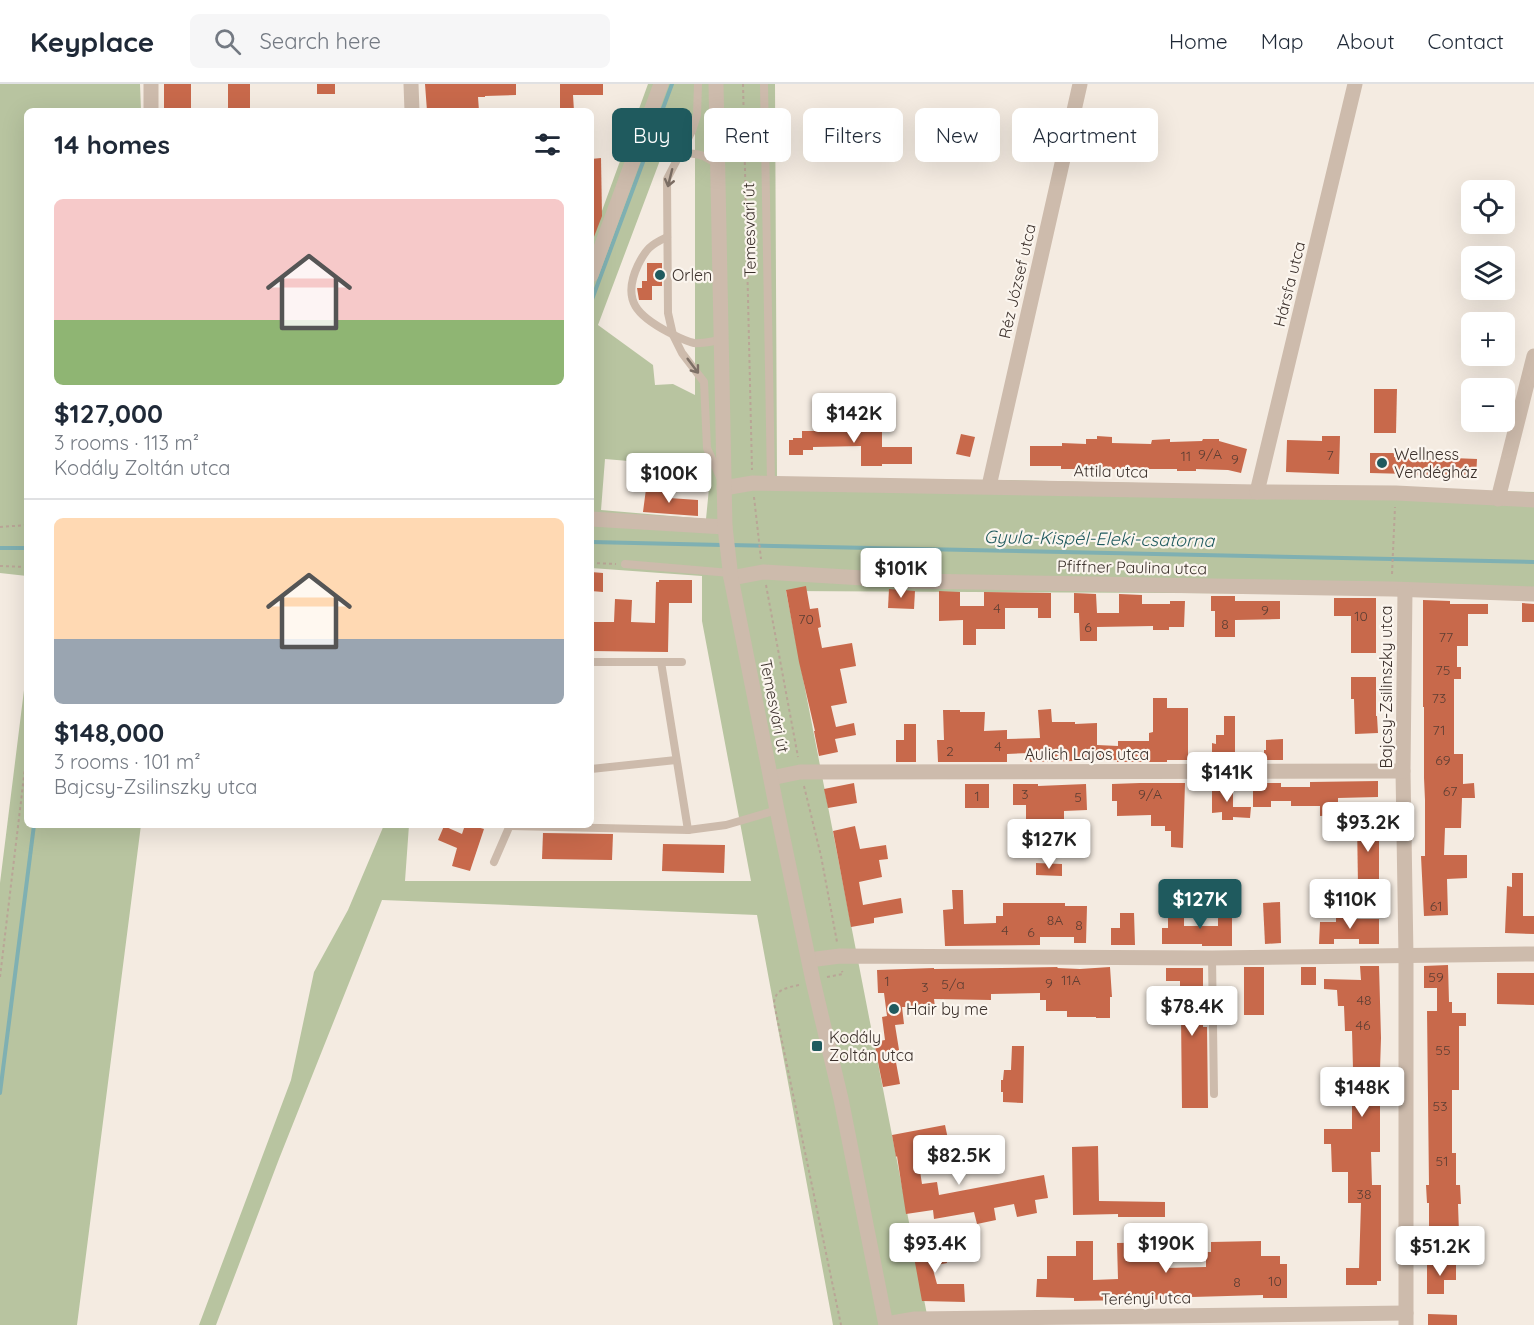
<!DOCTYPE html>
<html lang="en">
<head>
<meta charset="utf-8">
<style>
  body { margin:0; font-family:Quicksand,sans-serif; background:#f6f6f7; color:#1f2937; height:100vh; display:flex; flex-direction:column; font-size:22px; white-space:nowrap }
  * { box-sizing:border-box; margin:0 }
  p { font-size:20px; color:#747a83 }
  .icon { flex:none; width:33px; height:33px; fill:none; stroke:currentColor; stroke-width:2; stroke-linecap:round; stroke-linejoin:round }
  .map { position:relative; flex:1; overflow:hidden }
  .drawer { position:absolute; left:24px; top:24px; width:570px; height:720px; display:flex; flex-direction:column; background:#fff; border-radius:9px; box-shadow:0 6px 24px #0002 }
  .drawer>* { flex:none }
  .banner { position:absolute; left:612px; top:24px; width:570px; height:54px; display:flex; gap:12px }
  .buttons { position:absolute; left:1461px; top:96px; display:grid; gap:12px }
  .buttons a { display:grid; place-items:center; width:54px; height:54px; border-radius:9px; background:#fff; box-shadow:0 6px 24px #0002; font-size:30px }
  .price { position:absolute; translate:-50% -51px; padding:0 14px; border-radius:6px; background:#fff; color:#222; font-size:20px; line-height:39px; filter:drop-shadow(0 2px 3px #0008) }
  .price::after { content:''; position:absolute; left:50%; top:36px; width:18px; height:14px; margin-left:-9px; background:inherit; clip-path:polygon(0 0,100% 0,50% 100%) }
  .price.selected { background:#1f5a5e; color:#fff }
  ul { padding:0; list-style:none }
  li { display:grid; align-content:center; gap:12px; height:318px; padding:0 30px }
  li+li { border-top:2px solid #e0e1e3 }
  li span { display:grid; place-items:center; height:186px; border-radius:9px; color:#555 }
  li>.icon { margin-inline-start:auto }
  span .icon { width:108px; height:108px; fill:#fffc; stroke-width:1 }
  li b { font-size:26px }
  h2 { display:flex; justify-content:space-between; align-items:center; height:72px; padding:0 30px; font-size:26px }
  .chip { padding:0 21px; border-radius:9px; background:#fff; box-shadow:0 6px 24px #0002; font-size:21px; line-height:54px }
  .chip.selected { background:#1f5a5e; color:#fff }
  header { display:flex; align-items:center; gap:36px; box-sizing:border-box; height:84px; padding:0 30px; background:#fff; border-bottom:2px solid #e0e1e3 }
  header strong { font-size:28px }
  nav { display:flex; gap:33px; margin-inline-start:auto; font-size:21px }
  .search { width:420px; height:54px; background:#f6f6f7; display:flex; align-items:center; gap:15px; box-sizing:border-box; padding:0 21px; border-radius:9px; color:#747a83; font-size:22px }
  .map>svg:first-child { display:block }
  .green { fill:#b8c4a0; fill-rule:evenodd }
  .lines { fill:none; stroke-linecap:round; stroke-linejoin:round }
  .stream { stroke:#7fb0b2; stroke-width:4 }
  .building { fill:#c8694b }
  .path { stroke:#b9a596; stroke-width:2; stroke-dasharray:3 3; stroke-linecap:butt }
  .service { stroke:#cdbbac; stroke-width:8 }
  .minor { stroke:#cdbbac; stroke-width:15 }
  .tertiary { stroke:#cdbbac; stroke-width:15 }
  .oneway { stroke:#7d6f65 }
  .poi-dot { fill:#1f5a5e; stroke:#fbf5ee; stroke-width:2 }
  .labels { text-anchor:middle; stroke-width:4.5; stroke-linejoin:round; paint-order:stroke }
  .number-label { font-size:14px; fill:#5e3e33 }
  .street-label { font-size:16px; fill:#3b302b; stroke:#fbf5ee }
  .poi-label { font-size:16px; fill:#3b302b; stroke:#fbf5ee; text-anchor:start }
  .water-label { font-size:18px; font-style:italic; fill:#1f5a5e; stroke:#fbf5ee }
</style>
</head>
<body>
<header>
<strong>Keyplace</strong>
<div class="search"><svg class="icon" aria-label="search" viewBox="0 0 24 24"><circle cx="10" cy="10" r="6"/><path d="M15 15l6 6"/></svg>Search here</div>
<nav><a>Home</a><a>Map</a><a>About</a><a>Contact</a></nav>
</header>
<div class="map">
<svg width="1534" height="1241" viewBox="0 0 1534 1241">
  <rect width="100%" height="100%" fill="#f4ebe1"/>
  <g class="green">
    <path d="M0 0H140L141 27H27V492L0 489Z"/>
    <path d="M648 0H775L777 395 1009 396 1534 408V517L1380 510 786 507 929 1241H833L757 831 382 816 279 1075 216 1241H199L291 996 314 888 348 826 384 741H409L405 797H751L702 537V492L591 484V157ZM671 47H695V311L673 300 655 301 653 281 598 241ZM605 375 711 384 706 435 601 426Z"/>
    <path d="M27 582V741H141L77 1241H0V799Z"/>
  </g>
  <g class="lines">
    <g class="stream">
      <path d="M591 218 672 0"/>
      <path d="M591 458 722 461"/>
      <path d="M730 461 1534 478"/>
      <path d="M0 464H27"/>
      <path d="M0 1009 34 741"/>
    </g>
  </g>
  <g class="building">
    <rect x="164" y="0" width="27" height="27"/>
    <rect x="228" y="0" width="22" height="27"/>
    <rect x="317" y="0" width="18" height="10"/>
    <path d="M425 0H516V11L485 12V13H478L479 27H427Z"/>
    <path d="M560 0H603V11H573L574 27H560Z"/>
    <path d="M601 74 602 132 592 158 591 75Z"/>
    <path d="M647 179H662V202H652V216H639L637 204H642V197H647Z"/>
    <path d="M1374 305H1397L1396 349H1374Z"/>
    <path d="M882 341V363H912V380H882V382H861V362L813 363V366H803V371H789V356H793V354H802V347H819L818 343Z"/>
    <path d="M961 350 975 353 970 373 956 370Z"/>
    <path d="M1097 352 1112 353V359L1151 360 1152 356 1170 355V358L1202 357 1203 355H1219V357L1247 365 1241 389 1228 386 1196 385V387H1177V385H1061V382H1030V362H1062V359L1086 360V355H1097Z"/>
    <path d="M1322 352H1340L1339 390 1286 388 1287 356 1322 357Z"/>
    <path d="M1370 369H1394V373L1453 376V374L1477 375 1476 394 1408 391V390L1370 389Z"/>
    <path d="M646 405 670 408 669 414 698 416V432L643 428Z"/>
    <path d="M591 488 603 489V508L591 507Z"/>
    <path d="M659 496H692V519H669L668 568 591 567V538H614L615 515 632 516 631 538 655 539 656 498H659Z"/>
    <path d="M806 502 810 525 818 524 821 543 818 544 822 564 852 559 856 582 840 585 847 619 831 622 836 643 854 639 856 651 835 655 838 668 819 672 814 647H815L799 578 786 506Z"/>
    <path d="M889 505 915 507 914 525 888 524Z"/>
    <path d="M939 507 960 508V522H984V508L1051 509V534H1038V524H1005V545H976V561H963V536L939 537Z"/>
    <path d="M1074 509 1096 510 1097 529H1119V510L1142 511V520H1170V517H1185L1184 543H1169V546H1153V542L1097 543V557H1080L1079 529H1074Z"/>
    <path d="M1211 512H1235V517H1280V535L1235 536V553H1215V527H1211Z"/>
    <path d="M1334 514H1376V569H1351V532H1334Z"/>
    <path d="M1423 516 1450 517V520H1488V530H1468V562H1457V583H1461V595H1454V670H1463V700L1474 699 1475 714H1462L1461 744H1445L1444 771H1467V794L1447 795 1448 831 1424 832 1421 772H1425V716L1424 694V623H1423Z"/>
    <path d="M1522 519 1534 520V538H1522Z"/>
    <path d="M1351 593H1376V632H1377L1378 649 1355 650 1354 615H1351Z"/>
    <path d="M1153 614H1167V624H1188V676H1167V678H1117V676L1030 678 1029 669 1007 670V678H938L937 656H944L943 626H960V628H985L984 647 1007 646V655L1040 654 1038 626 1051 625 1052 638H1075V640L1097 639V661L1118 662V657H1149V649L1153 648Z"/>
    <path d="M1224 632H1235V676H1212V659L1216 660V651H1224Z"/>
    <path d="M904 640H916V678H896V656H904Z"/>
    <path d="M1283 655V676H1264V666H1266V656Z"/>
    <path d="M1378 697V713L1338 714V731L1320 732V722H1291V717H1271V723H1253V699H1281V703H1310V698Z"/>
    <path d="M854 699 857 719 828 724 824 705Z"/>
    <path d="M1140 699H1185L1183 764 1171 763V747H1165V742H1151V731L1117 732V717H1112V700Z"/>
    <rect x="965" y="700" width="24" height="24"/>
    <path d="M1013 700H1038V702L1086 700 1087 726 1064 727V742H1051V740L1026 739V721H1013Z"/>
    <path d="M1212 700H1233V723H1251L1250 734 1233 733V736H1222V728L1212 729Z"/>
    <path d="M1357 737H1379V802H1358Z"/>
    <path d="M465 741H470L484 745 470 787 452 782 457 764 438 756 444 742 462 750Z"/>
    <path d="M855 742 860 765 886 761 888 775 879 776 882 793 859 798 863 821 901 814 903 829 874 834V839L851 843 833 747Z"/>
    <path d="M543 749 613 750 612 776 542 775Z"/>
    <path d="M663 760 725 761 724 789 662 787Z"/>
    <path d="M1036 779 1062 780V792L1036 791Z"/>
    <path d="M1512 789H1523V832H1534V850L1505 849 1507 802 1512 803Z"/>
    <path d="M952 806H963L964 840 996 839V832H1003V819H1065V822H1087L1086 859H1074V853H1040V861L945 862 943 826 953 825Z"/>
    <path d="M1280 818 1281 859 1265 860 1263 819Z"/>
    <path d="M1218 819H1232V862H1202V860H1162V844H1168V828H1184V842H1218Z"/>
    <path d="M1120 829H1134L1135 861H1111V844H1120Z"/>
    <path d="M1336 830H1352V835H1379V860H1359V855H1334V860H1319L1320 838H1336Z"/>
    <path d="M1448 881 1449 918H1452V929H1466V942H1459V1006H1452V1069H1456V1101H1460L1461 1120H1458L1459 1149H1429V1119H1427L1426 1101H1429L1427 927H1437V904H1424V882Z"/>
    <path d="M1360 882H1379L1381 954 1379 1017H1380V1068H1371L1372 1101H1381V1197H1377V1201H1346V1184H1359L1361 1119H1348V1088H1332L1331 1060H1324V1045H1352V1017H1360L1361 985H1353L1352 947H1345L1344 922H1338L1337 906 1324 905V895L1361 896Z"/>
    <path d="M1058 883 1057 884 1080 885 1110 883 1112 913H1110V934H1096V933H1067V927H1046V916H1040V909L991 910V916L934 915 935 923H902L904 940 895 941 900 972 895 973 900 1000 883 1003 874 958 885 956 882 933 887 932 884 909H878L877 886 934 884V885Z"/>
    <rect x="1244" y="883" width="20" height="48"/>
    <rect x="1301" y="883" width="15" height="18"/>
    <path d="M1166 884H1203V943H1207L1208 1024H1182L1181 930H1180V897H1166Z"/>
    <path d="M1497 889H1534V921L1497 920Z"/>
    <path d="M1012 962H1024L1023 1019 1003 1018V1008H1001V996H1003L1004 986H1011Z"/>
    <path d="M945 1041 948 1055 916 1061 922 1100 937 1098 939 1111 1044 1091 1048 1114 1035 1116 1037 1129 1017 1133 1014 1120 994 1124 996 1136 977 1140 974 1128 934 1135 933 1126 906 1130 897 1072 896 1073 892 1051Z"/>
    <path d="M1098 1062 1099 1117 1165 1118V1133H1118V1130L1073 1131 1072 1063Z"/>
    <path d="M943 1156 947 1179 932 1182 937 1200H964L965 1218 922 1217 912 1162Z"/>
    <path d="M1076 1157H1093V1196L1118 1195 1117 1159 1165 1158V1184L1206 1183V1168H1211V1158L1261 1157V1172H1280V1180H1287V1214H1263V1211L1192 1213V1215L1074 1217V1214L1036 1213 1037 1195H1047V1172H1076Z"/>
    <rect x="1456" y="1157" width="12" height="19"/>
    <path d="M1456 1179V1196H1444V1210H1427V1180Z"/>
    <path d="M1428 1230 1457 1231V1241H1428Z"/>
  </g>
  <g class="lines">
    <g class="path">
      <path d="M743 0 752 386"/>
      <path d="M754 413 761 475"/>
      <path d="M0 443 27 441"/>
      <path d="M591 479 616 480"/>
      <path d="M0 482 27 483"/>
      <path d="M1392 490 1395 423"/>
      <path d="M766 501 798 673"/>
      <path d="M804 702 821 772 837 858"/>
      <path d="M0 893 27 667"/>
      <path d="M827 893 843 890 842 887"/>
      <path d="M799 901C787 904 775 905 774 919L841 1241"/>
    </g>
    <g class="service">
      <path d="M698 0 697 31 692 47 667 95 668 229 673 251 682 269 704 298 707 364 720 393"/>
      <path d="M764 0 771 399"/>
      <path d="M679 69C694 69 705 70 716 80"/>
      <path d="M667 153C650 161 646 165 638 181 621 217 638 232 668 248 676 252 685 257 694 259 703 260 712 257 722 256"/>
      <path d="M625 480 730 489"/>
      <path d="M591 578H661L688 746"/>
      <path d="M661 578H682"/>
      <path d="M591 685 676 676"/>
      <path d="M510 742 688 746 726 741 777 726"/>
      <path d="M494 778 510 741"/>
      <path d="M1212 874 1214 1010"/>
    </g>
    <g class="minor">
      <path d="M151 0V27"/>
      <path d="M411 0 412 27"/>
      <path d="M591 191 661 0"/>
      <path d="M989 402 1080 0"/>
      <path d="M724 404 753 399 1257 408 1396 409 1534 416"/>
      <path d="M1257 408 1355 0"/>
      <path d="M1498 415 1534 272"/>
      <path d="M591 435 725 443"/>
      <path d="M731 494 764 488 913 497 1392 505 1534 510"/>
      <path d="M1405 506 1403 687 1406 873V1241"/>
      <path d="M771 694 800 688 1403 687"/>
      <path d="M809 876 840 872 1212 874 1534 870"/>
      <path d="M886 1240 915 1235 1406 1229"/>
    </g>
    <path class="tertiary" d="M716 0 725 443 731 494 777 726 813 897 841 1015 886 1241"/>
  </g>
  <defs><path id="oneway-shaft" d="M-6 0H5M1.5-3L5.5 0L1.5 3" fill="none" stroke-width="1.6" stroke-linecap="round" stroke-linejoin="round" transform="scale(1.5)"/></defs>
  <g class="oneway">
    <use href="#oneway-shaft" transform="translate(670 94) rotate(104)"/>
    <use href="#oneway-shaft" transform="translate(693 282) rotate(53)"/>
  </g>
  <g class="poi-dot">
    <circle cx="660" cy="191" r="6"/>
    <circle cx="1382" cy="379" r="6"/>
    <circle cx="894" cy="925" r="6"/>
    <rect x="811" y="956" width="12" height="12" rx="3"/>
  </g>
  <g class="labels">
    <g class="number-label">
      <text x="1210" y="375">9/A</text>
      <text x="1330" y="376">7</text>
      <text x="1186" y="377">11</text>
      <text x="1235" y="380">9</text>
      <text x="997" y="529">4</text>
      <text x="1265" y="531">9</text>
      <text x="1361" y="537">10</text>
      <text x="806" y="540">70</text>
      <text x="1225" y="545">8</text>
      <text x="1088" y="548">6</text>
      <text x="1446" y="558">77</text>
      <text x="1443" y="591">75</text>
      <text x="1439" y="619">73</text>
      <text x="1439" y="651">71</text>
      <text x="998" y="667">4</text>
      <text x="950" y="672">2</text>
      <text x="1443" y="681">69</text>
      <text x="1450" y="712">67</text>
      <text x="1025" y="715">3</text>
      <text x="1150" y="715">9/A</text>
      <text x="977" y="717">1</text>
      <text x="1078" y="718">5</text>
      <text x="1436" y="827">61</text>
      <text x="1055" y="841">8A</text>
      <text x="1079" y="846">8</text>
      <text x="1005" y="851">4</text>
      <text x="1031" y="853">6</text>
      <text x="1436" y="898">59</text>
      <text x="1071" y="901">11A</text>
      <text x="887" y="902">1</text>
      <text x="1049" y="904">9</text>
      <text x="953" y="905">5/a</text>
      <text x="925" y="908">3</text>
      <text x="1364" y="921">48</text>
      <text x="1363" y="946">46</text>
      <text x="1443" y="971">55</text>
      <text x="1440" y="1027">53</text>
      <text x="1442" y="1082">51</text>
      <text x="1364" y="1115">38</text>
      <text x="1275" y="1202">10</text>
      <text x="1237" y="1203">8</text>
    </g>
    <g class="street-label">
      <text transform="translate(749 146) rotate(-91)" y="6">Temesvári út</text>
      <text transform="translate(1017 197) rotate(-77)" y="6">Réz József utca</text>
      <text transform="translate(1289 200) rotate(-76)" y="6">Hársfa utca</text>
      <text transform="translate(1111 387) rotate(1)" y="6">Attila utca</text>
      <text transform="translate(1132 483) rotate(1)" y="6">Pfiffner Paulina utca</text>
      <text transform="translate(1386 603) rotate(-90)" y="6">Bajcsy-Zsilinszky utca</text>
      <text transform="translate(775 622) rotate(79)" y="6">Temesvári út</text>
      <text x="1087" y="676">Aulich Lajos utca</text>
      <text transform="translate(1146 1214) rotate(-1)" y="6">Terényi utca</text>
    </g>
    <g class="poi-label">
      <text x="672" y="197">Orlen</text>
      <text x="1394" y="376">Wellness<tspan x="1394" dy="18">Vendégház</tspan></text>
      <text x="906" y="931">Hair by me</text>
      <text x="829" y="959">Kodály<tspan x="829" dy="18">Zoltán utca</tspan></text>
    </g>
    <g class="water-label">
      <text transform="translate(1099 455) rotate(1)" y="6">Gyula-Kispél-Eleki-csatorna</text>
    </g>
  </g>
</svg>
<div class="buttons">
<a><svg class="icon" aria-label="locate" viewBox="0 0 24 24"><circle cx="12" cy="12" r="6"/><path d="M12 2v4M12 18v4M2 12h4M18 12h4"/></svg></a>
<a><svg class="icon" aria-label="layers" viewBox="0 0 24 24"><path d="M12 4l9 5-9 5-9-5zM3 14l9 5 9-5"/></svg></a>
<a>+</a>
<a>−</a>
</div>
<b class="price" style="left:854px;top:360px">$142K</b>
<b class="price" style="left:669px;top:420px">$100K</b>
<b class="price" style="left:901px;top:515px">$101K</b>
<b class="price" style="left:1227px;top:719px">$141K</b>
<b class="price" style="left:1368px;top:769px">$93.2K</b>
<b class="price" style="left:1049px;top:786px">$127K</b>
<b class="price selected" style="left:1200px;top:846px">$127K</b>
<b class="price" style="left:1350px;top:846px">$110K</b>
<b class="price" style="left:1192px;top:953px">$78.4K</b>
<b class="price" style="left:1362px;top:1034px">$148K</b>
<b class="price" style="left:959px;top:1102px">$82.5K</b>
<b class="price" style="left:935px;top:1190px">$93.4K</b>
<b class="price" style="left:1166px;top:1190px">$190K</b>
<b class="price" style="left:1440px;top:1193px">$51.2K</b>
<div class="banner">
<a class="chip selected">Buy</a>
<a class="chip">Rent</a>
<a class="chip">Filters</a>
<a class="chip">New</a>
<a class="chip">Apartment</a>
</div>
<section class="drawer">
<h2>14 homes<svg class="icon" aria-label="filters" viewBox="0 0 24 24"><path d="M4 7h16M4 17h16"/><circle cx="9" cy="7" r="2"/><circle cx="15" cy="17" r="2"/></svg></h2>
<ul>
<li><span style="background:linear-gradient(#f6c9c9 65%,#8fb573 0)"><svg class="icon" aria-label="home" viewBox="0 0 24 24"><path d="M3 11l9-7 9 7M6 9v11h12V9"/></svg></span><div><b>$127,000</b><p>3 rooms · 113 m²</p><p>Kodály Zoltán utca</p></div></li>
<li><span style="background:linear-gradient(#ffd9b3 65%,#9aa5b1 0)"><svg class="icon" aria-label="home" viewBox="0 0 24 24"><path d="M3 11l9-7 9 7M6 9v11h12V9"/></svg></span><div><b>$148,000</b><p>3 rooms · 101 m²</p><p>Bajcsy-Zsilinszky utca</p></div></li>
</ul>
</section>
</div>
</body>
</html>
